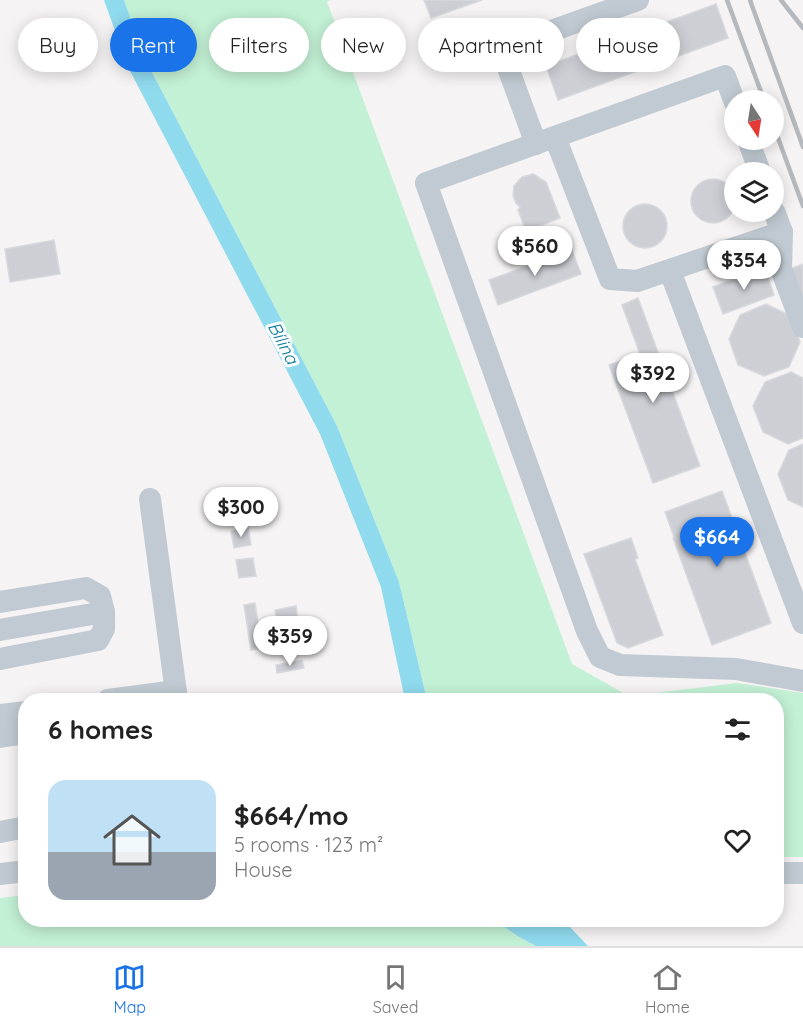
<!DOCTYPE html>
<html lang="en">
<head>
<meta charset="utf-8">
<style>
  body { margin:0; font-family:Quicksand,sans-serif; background:#f2f2f2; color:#222; height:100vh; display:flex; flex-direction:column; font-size:22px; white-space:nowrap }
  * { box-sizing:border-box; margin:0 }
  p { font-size:20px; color:#767676 }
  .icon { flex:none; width:33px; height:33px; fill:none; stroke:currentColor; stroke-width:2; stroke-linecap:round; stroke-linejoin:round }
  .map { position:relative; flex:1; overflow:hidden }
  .sheet { position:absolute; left:18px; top:693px; width:766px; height:234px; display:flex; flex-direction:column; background:#fff; border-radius:24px; box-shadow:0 3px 15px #0003 }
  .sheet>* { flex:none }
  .guide { position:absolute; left:18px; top:18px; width:768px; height:54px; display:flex; gap:12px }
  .needle { width:39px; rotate:168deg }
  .controls { position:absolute; left:724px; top:90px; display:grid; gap:12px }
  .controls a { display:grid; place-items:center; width:60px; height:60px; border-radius:50%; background:#fff; box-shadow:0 3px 15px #0003; font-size:30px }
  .price { position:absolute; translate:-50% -51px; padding:0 14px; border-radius:21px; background:#fff; color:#222; font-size:20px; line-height:39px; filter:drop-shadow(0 2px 3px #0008) }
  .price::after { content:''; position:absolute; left:50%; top:36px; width:18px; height:14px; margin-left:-9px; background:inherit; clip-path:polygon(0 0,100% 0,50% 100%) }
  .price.active { background:#1a73e8; color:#fff }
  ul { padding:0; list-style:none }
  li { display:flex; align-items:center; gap:18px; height:150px; padding:0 30px }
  li span { display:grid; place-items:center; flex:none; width:168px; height:120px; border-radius:18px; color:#555 }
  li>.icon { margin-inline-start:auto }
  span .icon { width:72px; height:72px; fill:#fffc; stroke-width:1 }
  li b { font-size:26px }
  h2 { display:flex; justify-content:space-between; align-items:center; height:72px; padding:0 30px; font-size:26px }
  .pill { padding:0 21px; border-radius:27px; background:#fff; box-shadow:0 3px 15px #0003; font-size:21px; line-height:54px }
  .pill.active { background:#1a73e8; color:#fff }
  .menu { display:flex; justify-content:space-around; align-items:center; height:84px; border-top:2px solid #e0e0e0; background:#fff; font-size:16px; color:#767676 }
  .menu a { display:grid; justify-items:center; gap:3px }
  .menu .active { color:#1a73e8 }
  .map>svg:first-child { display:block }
  .green { fill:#c3f1d5 }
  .water { fill:#90daee }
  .building { fill:#cdcfd5; stroke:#d7d9de; stroke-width:1.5 }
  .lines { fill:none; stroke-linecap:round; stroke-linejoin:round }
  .minor { stroke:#c1cad2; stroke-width:22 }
  .rail { stroke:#b5b8bd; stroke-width:4.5 }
  .labels { text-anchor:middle; stroke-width:6; stroke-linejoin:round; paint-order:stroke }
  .water-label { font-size:18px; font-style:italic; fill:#0c7c9b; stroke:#fff }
</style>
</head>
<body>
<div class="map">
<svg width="803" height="946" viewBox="0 0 803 946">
  <rect width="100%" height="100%" fill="#f5f3f3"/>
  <g class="green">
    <path d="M124 0H330L327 2 572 664 625 694 639 695 737 683 803 693V857H777V700H427L399 582 337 426 145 59Z"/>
    <path d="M25 895 26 920H494L519 937 536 946H0V898Z"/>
  </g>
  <g class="water">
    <path d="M104 0H124L145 59 337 426 399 582 427 700H405L381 587 320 434 128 67Z"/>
    <path d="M494 920H558L569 926 588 946H536L519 937Z"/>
  </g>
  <g class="building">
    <path d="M424 0H482L431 18Z"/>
    <path d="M716 4 728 38 558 100 546 66Z"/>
    <path d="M533 174 546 182 560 218 526 231 518 210 520 207 516 203 513 196 514 186 522 177Z"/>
    <circle cx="713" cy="201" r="22"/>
    <circle cx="645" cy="226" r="22"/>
    <path d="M54 240 60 274 10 282 5 249Z"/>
    <path d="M572 250 581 274 498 305 489 280Z"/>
    <path d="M803 264V305L790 269Z"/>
    <path d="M765 268 774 295 723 314 713 287Z"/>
    <path d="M638 298 700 466 653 483 609 365 640 354 622 305Z"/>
    <path d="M766 304 791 316 800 342 789 367 764 376 738 365 729 339 740 315Z"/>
    <path d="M791 372 803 378V438L788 444 763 432 753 406 765 382Z"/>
    <path d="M803 444V507L788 500 778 474 789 450Z"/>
    <path d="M722 491 771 623 712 645 673 538 674 537 665 512Z"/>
    <path d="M248 528 251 545 234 548 231 531Z"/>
    <path d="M631 538 638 558 635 559 663 635 628 648 617 643 584 554Z"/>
    <path d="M253 558 256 576 239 578 236 560Z"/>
    <path d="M255 603 262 648 251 650 244 605Z"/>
    <path d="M296 606 301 642 281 645 275 610Z"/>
    <path d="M302 660 304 668 277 673 276 665Z"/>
  </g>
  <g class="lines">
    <g class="minor">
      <path d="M735 103 725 76 426 183 587 631 600 657 620 665 736 669 803 681"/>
      <path d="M555 137 610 279 637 281 782 232"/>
      <path d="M748 140 760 172"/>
      <path d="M536 144 501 49 638 0"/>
      <path d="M774 211 782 232 781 269 803 327"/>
      <path d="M670 271 803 623"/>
      <path d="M150 499 177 700"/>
      <path d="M0 602 86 588 100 596 104 612"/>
      <path d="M0 630 104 612V629L98 640 0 659"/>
      <path d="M108 700 176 691"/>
      <path d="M0 715 26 712"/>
      <path d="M0 737 26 733"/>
      <path d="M0 832 26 827"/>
      <path d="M777 873H803"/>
      <path d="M0 874 26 871"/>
    </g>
    <g class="rail">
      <path d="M727 0 764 100"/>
      <path d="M750 0 803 147"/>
      <path d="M781 0 803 28"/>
      <path d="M774 127 803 206"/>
    </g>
  </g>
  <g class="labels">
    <g class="water-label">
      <text transform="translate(283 343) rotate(62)" y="6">Bílina</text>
    </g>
  </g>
</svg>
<div class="controls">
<a><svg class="needle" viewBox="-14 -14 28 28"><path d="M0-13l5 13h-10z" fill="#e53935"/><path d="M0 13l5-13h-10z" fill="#767676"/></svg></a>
<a><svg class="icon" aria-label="layers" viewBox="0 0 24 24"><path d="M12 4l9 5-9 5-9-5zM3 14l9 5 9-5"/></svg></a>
</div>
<b class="price" style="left:535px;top:277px">$560</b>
<b class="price" style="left:744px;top:291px">$354</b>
<b class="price" style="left:653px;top:404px">$392</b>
<b class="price" style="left:241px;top:538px">$300</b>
<b class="price active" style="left:717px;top:568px">$664</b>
<b class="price" style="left:290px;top:667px">$359</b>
<div class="guide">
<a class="pill">Buy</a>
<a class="pill active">Rent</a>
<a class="pill">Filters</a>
<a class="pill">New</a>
<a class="pill">Apartment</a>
<a class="pill">House</a>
</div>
<section class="sheet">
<h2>6 homes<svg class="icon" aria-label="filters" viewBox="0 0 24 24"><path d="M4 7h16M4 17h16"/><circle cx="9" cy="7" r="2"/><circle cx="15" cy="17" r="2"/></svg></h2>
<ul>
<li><span style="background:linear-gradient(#bfe0f5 60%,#9aa5b1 0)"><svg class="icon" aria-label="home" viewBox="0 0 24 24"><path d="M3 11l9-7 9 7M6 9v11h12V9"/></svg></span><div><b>$664/mo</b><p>5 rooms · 123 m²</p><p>House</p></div><svg class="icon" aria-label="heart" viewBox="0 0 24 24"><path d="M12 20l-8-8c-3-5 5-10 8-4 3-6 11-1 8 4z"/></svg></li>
</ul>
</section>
</div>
<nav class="menu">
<a class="active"><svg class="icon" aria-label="map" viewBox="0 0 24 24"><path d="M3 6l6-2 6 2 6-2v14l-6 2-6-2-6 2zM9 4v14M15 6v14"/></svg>Map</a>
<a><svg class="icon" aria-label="saved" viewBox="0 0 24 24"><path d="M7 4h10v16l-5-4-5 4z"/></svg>Saved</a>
<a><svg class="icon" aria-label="home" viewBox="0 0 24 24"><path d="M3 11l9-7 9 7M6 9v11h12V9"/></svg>Home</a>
</nav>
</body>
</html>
